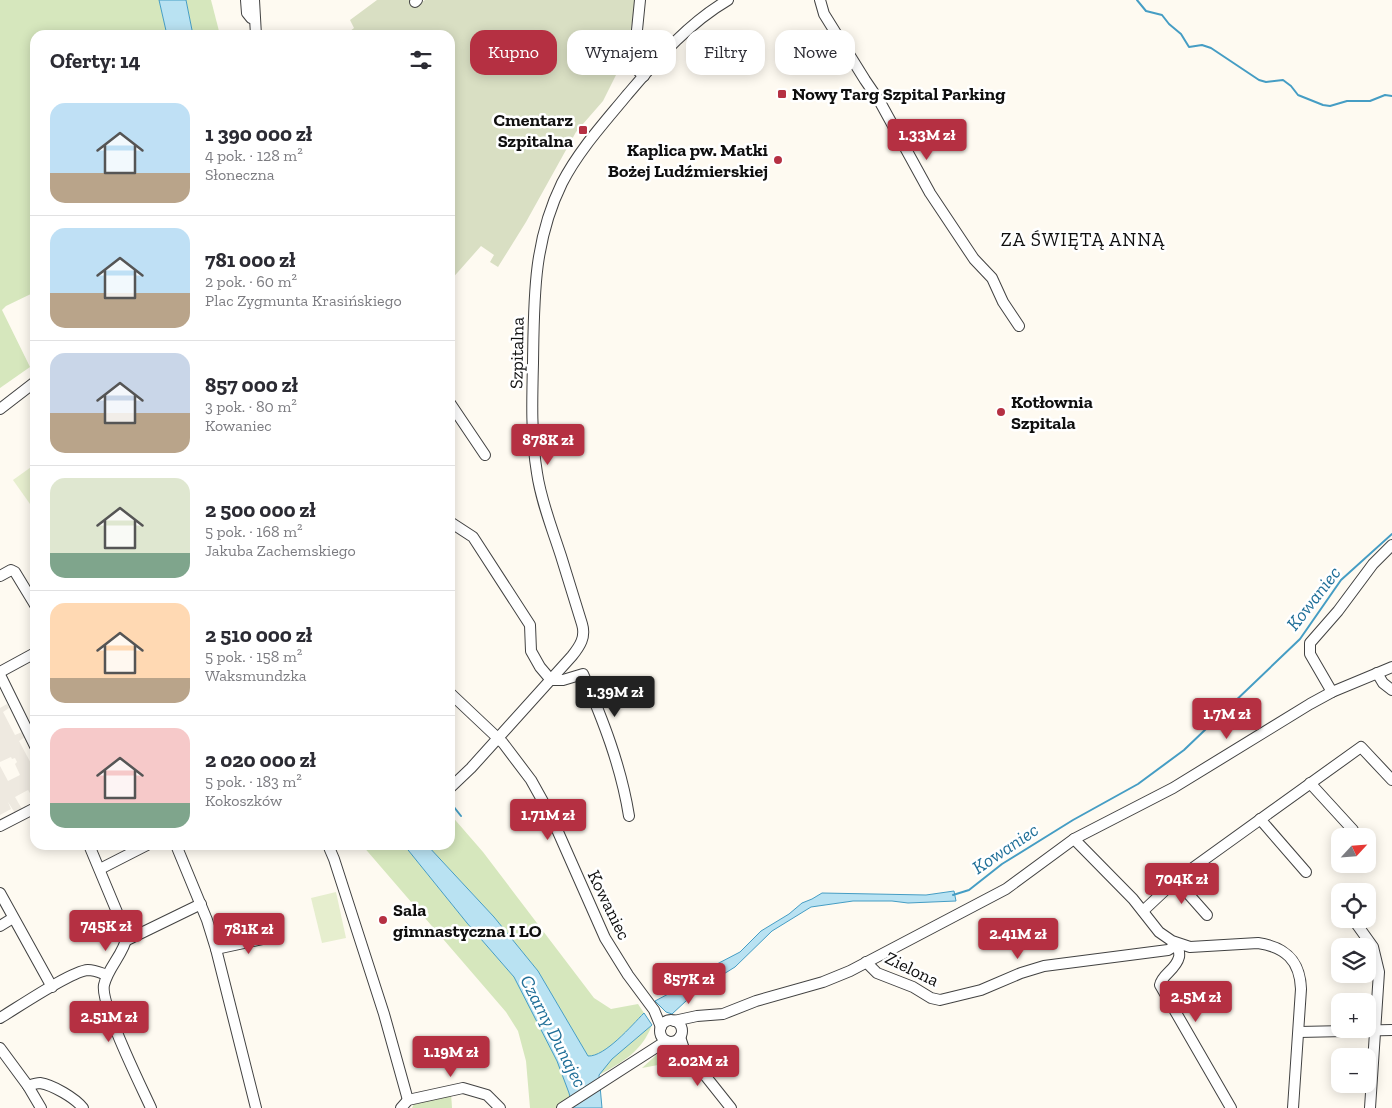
<!DOCTYPE html>
<html lang="pl">
<head>
<meta charset="utf-8">
<style>
  body { margin:0; font-family:"Zilla Slab",serif; background:#f2f2f3; color:#2b2b33; height:100vh; display:flex; flex-direction:column; font-size:19px; white-space:nowrap }
  * { box-sizing:border-box; margin:0 }
  p { font-size:16px; color:#7c7c81 }
  .icon { flex:none; width:28px; height:28px; fill:none; stroke:currentColor; stroke-width:2; stroke-linecap:round; stroke-linejoin:round }
  .map { position:relative; flex:1; overflow:hidden }
  .sheet { position:absolute; left:30px; top:30px; width:425px; height:820px; display:flex; flex-direction:column; background:#fff; border-radius:15px; box-shadow:0 2px 12px #0003 }
  .sheet>* { flex:none }
  .top-card { position:absolute; left:470px; top:30px; width:475px; height:45px; display:flex; gap:10px }
  .needle { width:32px; rotate:64deg }
  .tools { position:absolute; left:1331px; top:828px; display:grid; gap:10px }
  .tools a { display:grid; place-items:center; width:45px; height:45px; border-radius:10px; background:#fff; box-shadow:0 2px 12px #0003; font-size:25px }
  .price { position:absolute; translate:-50% -42px; padding:0 11px; border-radius:5px; background:#b53042; color:#fff; font-size:16px; line-height:32px; filter:drop-shadow(0 1px 2px #0008) }
  .price::after { content:''; position:absolute; left:50%; top:30px; width:15px; height:11px; margin-left:-8px; background:inherit; clip-path:polygon(0 0,100% 0,50% 100%) }
  .price.active { background:#222; color:#fff }
  ul { padding:0; list-style:none }
  li { display:flex; align-items:center; gap:15px; height:125px; padding:0 20px }
  li+li { border-top:1px solid #e1e1e2 }
  li span { display:grid; place-items:center; flex:none; width:140px; height:100px; border-radius:15px; color:#555 }
  li>.icon { margin-inline-start:auto }
  span .icon { width:60px; height:60px; fill:#fffc; stroke-width:1 }
  li b { font-size:21px }
  h2 { display:flex; justify-content:space-between; align-items:center; height:60px; padding:0 20px; font-size:21px }
  .tag { padding:0 18px; border-radius:15px; background:#fff; box-shadow:0 2px 12px #0003; font-size:18px; line-height:45px }
  .tag.active { background:#b53042; color:#fff }
  .map>svg:first-child { display:block }
  .green { fill:#d6e7bd }
  .cemetery { fill:#d9dfc3 }
  .pitch { fill:#e6eece }
  .plaza { fill:#eee9e0 }
  .water { fill:#b9e2f2; stroke:#459dc4 }
  .lines { fill:none; stroke-linecap:round; stroke-linejoin:round }
  .stream { stroke:#459dc4; stroke-width:2 }
  .minor-casing { stroke:#424242; stroke-width:12 }
  .minor { stroke:#fff; stroke-width:10 }
  .poi-dot { fill:#b53042; stroke:#fff; stroke-width:2 }
  .labels { text-anchor:middle; stroke-width:5; stroke-linejoin:round; paint-order:stroke }
  .poi-label { font-size:18px; font-weight:bold; fill:#0f0f0f; stroke:#fff; text-anchor:start }
  .street-label { font-size:18px; fill:#0f0f0f; stroke:#fff }
  .neighbourhood-label { font-size:19px; letter-spacing:1px; fill:#0f0f0f; stroke:#fff }
  .water-label { font-size:19px; font-style:italic; fill:#206f98; stroke:#fff }
</style>
</head>
<body>
<div class="map">
<svg width="1392" height="1108" viewBox="0 0 1392 1108">
  <rect width="100%" height="100%" fill="#fefaf1"/>
  <g class="green">
    <path d="M0 0H159L167 35H35V292L6 306 2 310 30 367 0 388Z"/>
    <path d="M186 0H211L220 35H193Z"/>
    <path d="M450 814 483 852 594 998 611 1009 638 1004 644 1013C632 1025 605 1057 588 1056L538 971 494 917 427 845H450Z"/>
    <path d="M362 845H404L467 923 514 977 557 1061 569 1093 573 1108H530L526 1061 518 1031 506 1012Z"/>
    <path d="M652 1025C642 1051 623 1062 599 1075L611 1059Z"/>
    <path d="M664 1048 672 1049 677 1051 658 1065 642 1068Z"/>
    <path d="M451 1093 452 1108H412L414 1104Z"/>
  </g>
  <path class="cemetery" d="M377 0H413L417 5 425 0H635L628 51 603 101 576 132 526 222 498 267 490 262 494 255 481 246 450 281V35H345L354 28 350 20Z"/>
  <g class="pitch">
    <path d="M34 465 35 467V511L13 480Z"/>
    <path d="M336 892 346 938 322 943 311 898Z"/>
  </g>
  <path class="plaza" d="M7 704 9 708 3 712 15 735 22 732 25 737 19 741 35 771V801L28 790 15 797 22 809 15 813 8 802 11 809 0 815V766L8 781 20 775 15 764 17 762 15 758 12 759 11 757 0 762V708Z"/>
  <g class="water">
    <path d="M159 0H186L193 35H167Z"/>
    <path d="M404 845H427L494 917 538 971 588 1056C605 1057 632 1025 644 1013L652 1025 612 1059 599 1075 602 1108H573L569 1093 557 1061 514 977 467 923Z"/>
    <path d="M954 891 956 901 908 903 892 901H853L811 907 772 931 735 967 714 980 686 1001 672 1014 666 1012 655 1001 704 975 717 964 740 952 761 931 789 914 802 903 812 899 822 893 926 895Z"/>
  </g>
  <g class="lines">
    <g class="stream">
      <path d="M1137 0 1146 11 1162 15 1169 24 1181 34 1189 47 1202 45 1211 48 1259 80 1266 82 1283 80 1291 86 1298 95 1323 105 1330 106 1347 101H1370L1385 95 1392 96"/>
      <path d="M450 802 461 816"/>
      <path d="M953 895 969 890 1002 864 1073 820 1138 784 1184 750 1300 639 1341 580 1392 534"/>
    </g>
    <defs>
      <g id="minor">
        <path d="M246 0 247 13 251 18 254 19"/>
        <path d="M254 0 256 35"/>
        <path d="M640 0 634 60 636 69 644 76"/>
        <path d="M820 0 824 14 865 80 880 102 930 193 974 259 992 278 1003 302 1019 326"/>
        <path d="M415 2 417 0"/>
        <path d="M450 403 485 455"/>
        <path d="M0 409 35 382"/>
        <path d="M450 522 473 537 530 625 531 651 540 667 551 680H563L583 674C603 720 621 766 629 816"/>
        <path d="M0 576 11 570 15 572 35 605"/>
        <path d="M0 672 35 653"/>
        <path d="M1377 673 1383 683 1392 690"/>
        <path d="M0 675 35 746"/>
        <path d="M1332 692 1310 654V643L1338 611 1373 564 1392 545"/>
        <path d="M450 693 503 743 531 780 551 816 605 938 628 975 654 1010 661 1027"/>
        <path d="M1310 783 1353 830"/>
        <path d="M450 788 471 768 572 656C580 646 586 637 582 624 575 601 568 579 561 556 552 528 541 501 537 473 531 437 532 400 533 363 534 299 533 242 562 183 579 150 604 123 627 95 658 59 687 24 728 0"/>
        <path d="M1260 819 1306 872"/>
        <path d="M0 826 35 808"/>
        <path d="M1074 839 1133 899 1159 932 1172 941 1190 947 1258 943C1285 947 1300 960 1301 989L1293 1108"/>
        <path d="M89 845 127 936C124 954 108 967 104 985 100 1004 141 1086 151 1108"/>
        <path d="M176 845 207 920 216 949 256 1108"/>
        <path d="M328 845 334 859 384 1014 408 1100"/>
        <path d="M100 869 147 845"/>
        <path d="M1176 880 1207 915"/>
        <path d="M0 893 52 987"/>
        <path d="M1143 911 1176 880 1361 747 1392 780"/>
        <path d="M1353 919 1373 947 1379 972 1370 1108"/>
        <path d="M0 926 13 918"/>
        <path d="M127 940 201 904"/>
        <path d="M1178 944C1178 948 1180 954 1179 957 1176 970 1162 974 1160 985L1231 1108"/>
        <path d="M216 949 277 936"/>
        <path d="M866 962 877 973 913 987 931 998 940 1000 981 990 1021 973 1044 966 1168 950 1178 944"/>
        <path d="M0 1018C17 1008 71 971 88 970 95 970 101 973 107 975"/>
        <circle cx="671" cy="1031" r="11"/>
        <path d="M674 1021 697 1016 723 1014 756 1001 823 982 850 971 1006 889 1074 839 1173 788 1310 704 1332 692 1392 667"/>
        <path d="M1299 1032 1392 1030"/>
        <path d="M680 1037 684 1049 731 1108"/>
        <path d="M0 1048 28 1086 41 1108"/>
        <path d="M28 1086C31 1085 36 1083 40 1083 53 1085 75 1098 83 1108"/>
        <path d="M401 1108 408 1100 463 1088 487 1095 500 1108"/>
        <path d="M562 1108 666 1041"/>
      </g>
    </defs>
    <use href="#minor" class="minor-casing"/>
    <use href="#minor" class="minor"/>
  </g>
  <g class="poi-dot">
    <rect x="777" y="89" width="10" height="10" rx="2.5"/>
    <rect x="578" y="125" width="10" height="10" rx="2.5"/>
    <circle cx="778" cy="160" r="5"/>
    <circle cx="1001" cy="412" r="5"/>
    <circle cx="383" cy="920" r="5"/>
  </g>
  <g class="labels">
    <g class="poi-label">
      <text x="792" y="100">Nowy Targ Szpital Parking</text>
      <text x="573" y="126" text-anchor="end">Cmentarz<tspan x="573" dy="21">Szpitalna</tspan></text>
      <text x="768" y="156" text-anchor="end">Kaplica pw. Matki<tspan x="768" dy="21">Bożej Ludźmierskiej</tspan></text>
      <text x="1011" y="408">Kotłownia<tspan x="1011" dy="21">Szpitala</tspan></text>
      <text x="393" y="916">Sala<tspan x="393" dy="21">gimnastyczna I LO</tspan></text>
    </g>
    <g class="street-label">
      <text transform="translate(517 353) rotate(-89)" y="6">Szpitalna</text>
      <text transform="translate(609 905) rotate(64)" y="6">Kowaniec</text>
      <text transform="translate(912 969) rotate(26)" y="6">Zielona</text>
    </g>
    <g class="neighbourhood-label">
      <text x="1083" y="246">ZA ŚWIĘTĄ ANNĄ</text>
    </g>
    <g class="water-label">
      <text transform="translate(1313 598) rotate(-52)" y="7">Kowaniec</text>
      <text transform="translate(1005 848) rotate(-34)" y="7">Kowaniec</text>
      <text transform="translate(554 1031) rotate(63)" y="7">Czarny Dunajec</text>
    </g>
  </g>
</svg>
<div class="tools">
<a><svg class="needle" viewBox="-14 -14 28 28"><path d="M0-13l5 13h-10z" fill="#e53935"/><path d="M0 13l5-13h-10z" fill="#7c7c81"/></svg></a>
<a><svg class="icon" aria-label="locate" viewBox="0 0 24 24"><circle cx="12" cy="12" r="6"/><path d="M12 2v4M12 18v4M2 12h4M18 12h4"/></svg></a>
<a><svg class="icon" aria-label="layers" viewBox="0 0 24 24"><path d="M12 4l9 5-9 5-9-5zM3 14l9 5 9-5"/></svg></a>
<a>+</a>
<a>−</a>
</div>
<b class="price" style="left:927px;top:161px">1.33M zł</b>
<b class="price" style="left:548px;top:466px">878K zł</b>
<b class="price active" style="left:615px;top:718px">1.39M zł</b>
<b class="price" style="left:1227px;top:740px">1.7M zł</b>
<b class="price" style="left:548px;top:841px">1.71M zł</b>
<b class="price" style="left:1182px;top:905px">704K zł</b>
<b class="price" style="left:106px;top:952px">745K zł</b>
<b class="price" style="left:249px;top:955px">781K zł</b>
<b class="price" style="left:1018px;top:960px">2.41M zł</b>
<b class="price" style="left:689px;top:1005px">857K zł</b>
<b class="price" style="left:1196px;top:1023px">2.5M zł</b>
<b class="price" style="left:109px;top:1043px">2.51M zł</b>
<b class="price" style="left:451px;top:1078px">1.19M zł</b>
<b class="price" style="left:698px;top:1087px">2.02M zł</b>
<div class="top-card">
<a class="tag active">Kupno</a>
<a class="tag">Wynajem</a>
<a class="tag">Filtry</a>
<a class="tag">Nowe</a>
</div>
<section class="sheet">
<h2>Oferty: 14<svg class="icon" aria-label="filters" viewBox="0 0 24 24"><path d="M4 7h16M4 17h16"/><circle cx="9" cy="7" r="2"/><circle cx="15" cy="17" r="2"/></svg></h2>
<ul>
<li><span style="background:linear-gradient(#bfe0f5 70%,#b9a48a 0)"><svg class="icon" aria-label="home" viewBox="0 0 24 24"><path d="M3 11l9-7 9 7M6 9v11h12V9"/></svg></span><div><b>1 390 000 zł</b><p>4 pok. · 128 m²</p><p>Słoneczna</p></div></li>
<li><span style="background:linear-gradient(#bfe0f5 65%,#b9a48a 0)"><svg class="icon" aria-label="home" viewBox="0 0 24 24"><path d="M3 11l9-7 9 7M6 9v11h12V9"/></svg></span><div><b>781 000 zł</b><p>2 pok. · 60 m²</p><p>Plac Zygmunta Krasińskiego</p></div></li>
<li><span style="background:linear-gradient(#c9d6e8 60%,#b9a48a 0)"><svg class="icon" aria-label="home" viewBox="0 0 24 24"><path d="M3 11l9-7 9 7M6 9v11h12V9"/></svg></span><div><b>857 000 zł</b><p>3 pok. · 80 m²</p><p>Kowaniec</p></div></li>
<li><span style="background:linear-gradient(#dfe7d0 75%,#7fa58c 0)"><svg class="icon" aria-label="home" viewBox="0 0 24 24"><path d="M3 11l9-7 9 7M6 9v11h12V9"/></svg></span><div><b>2 500 000 zł</b><p>5 pok. · 168 m²</p><p>Jakuba Zachemskiego</p></div></li>
<li><span style="background:linear-gradient(#ffd9b3 75%,#b9a48a 0)"><svg class="icon" aria-label="home" viewBox="0 0 24 24"><path d="M3 11l9-7 9 7M6 9v11h12V9"/></svg></span><div><b>2 510 000 zł</b><p>5 pok. · 158 m²</p><p>Waksmundzka</p></div></li>
<li><span style="background:linear-gradient(#f6c9c9 75%,#7fa58c 0)"><svg class="icon" aria-label="home" viewBox="0 0 24 24"><path d="M3 11l9-7 9 7M6 9v11h12V9"/></svg></span><div><b>2 020 000 zł</b><p>5 pok. · 183 m²</p><p>Kokoszków</p></div></li>
</ul>
</section>
</div>
</body>
</html>
